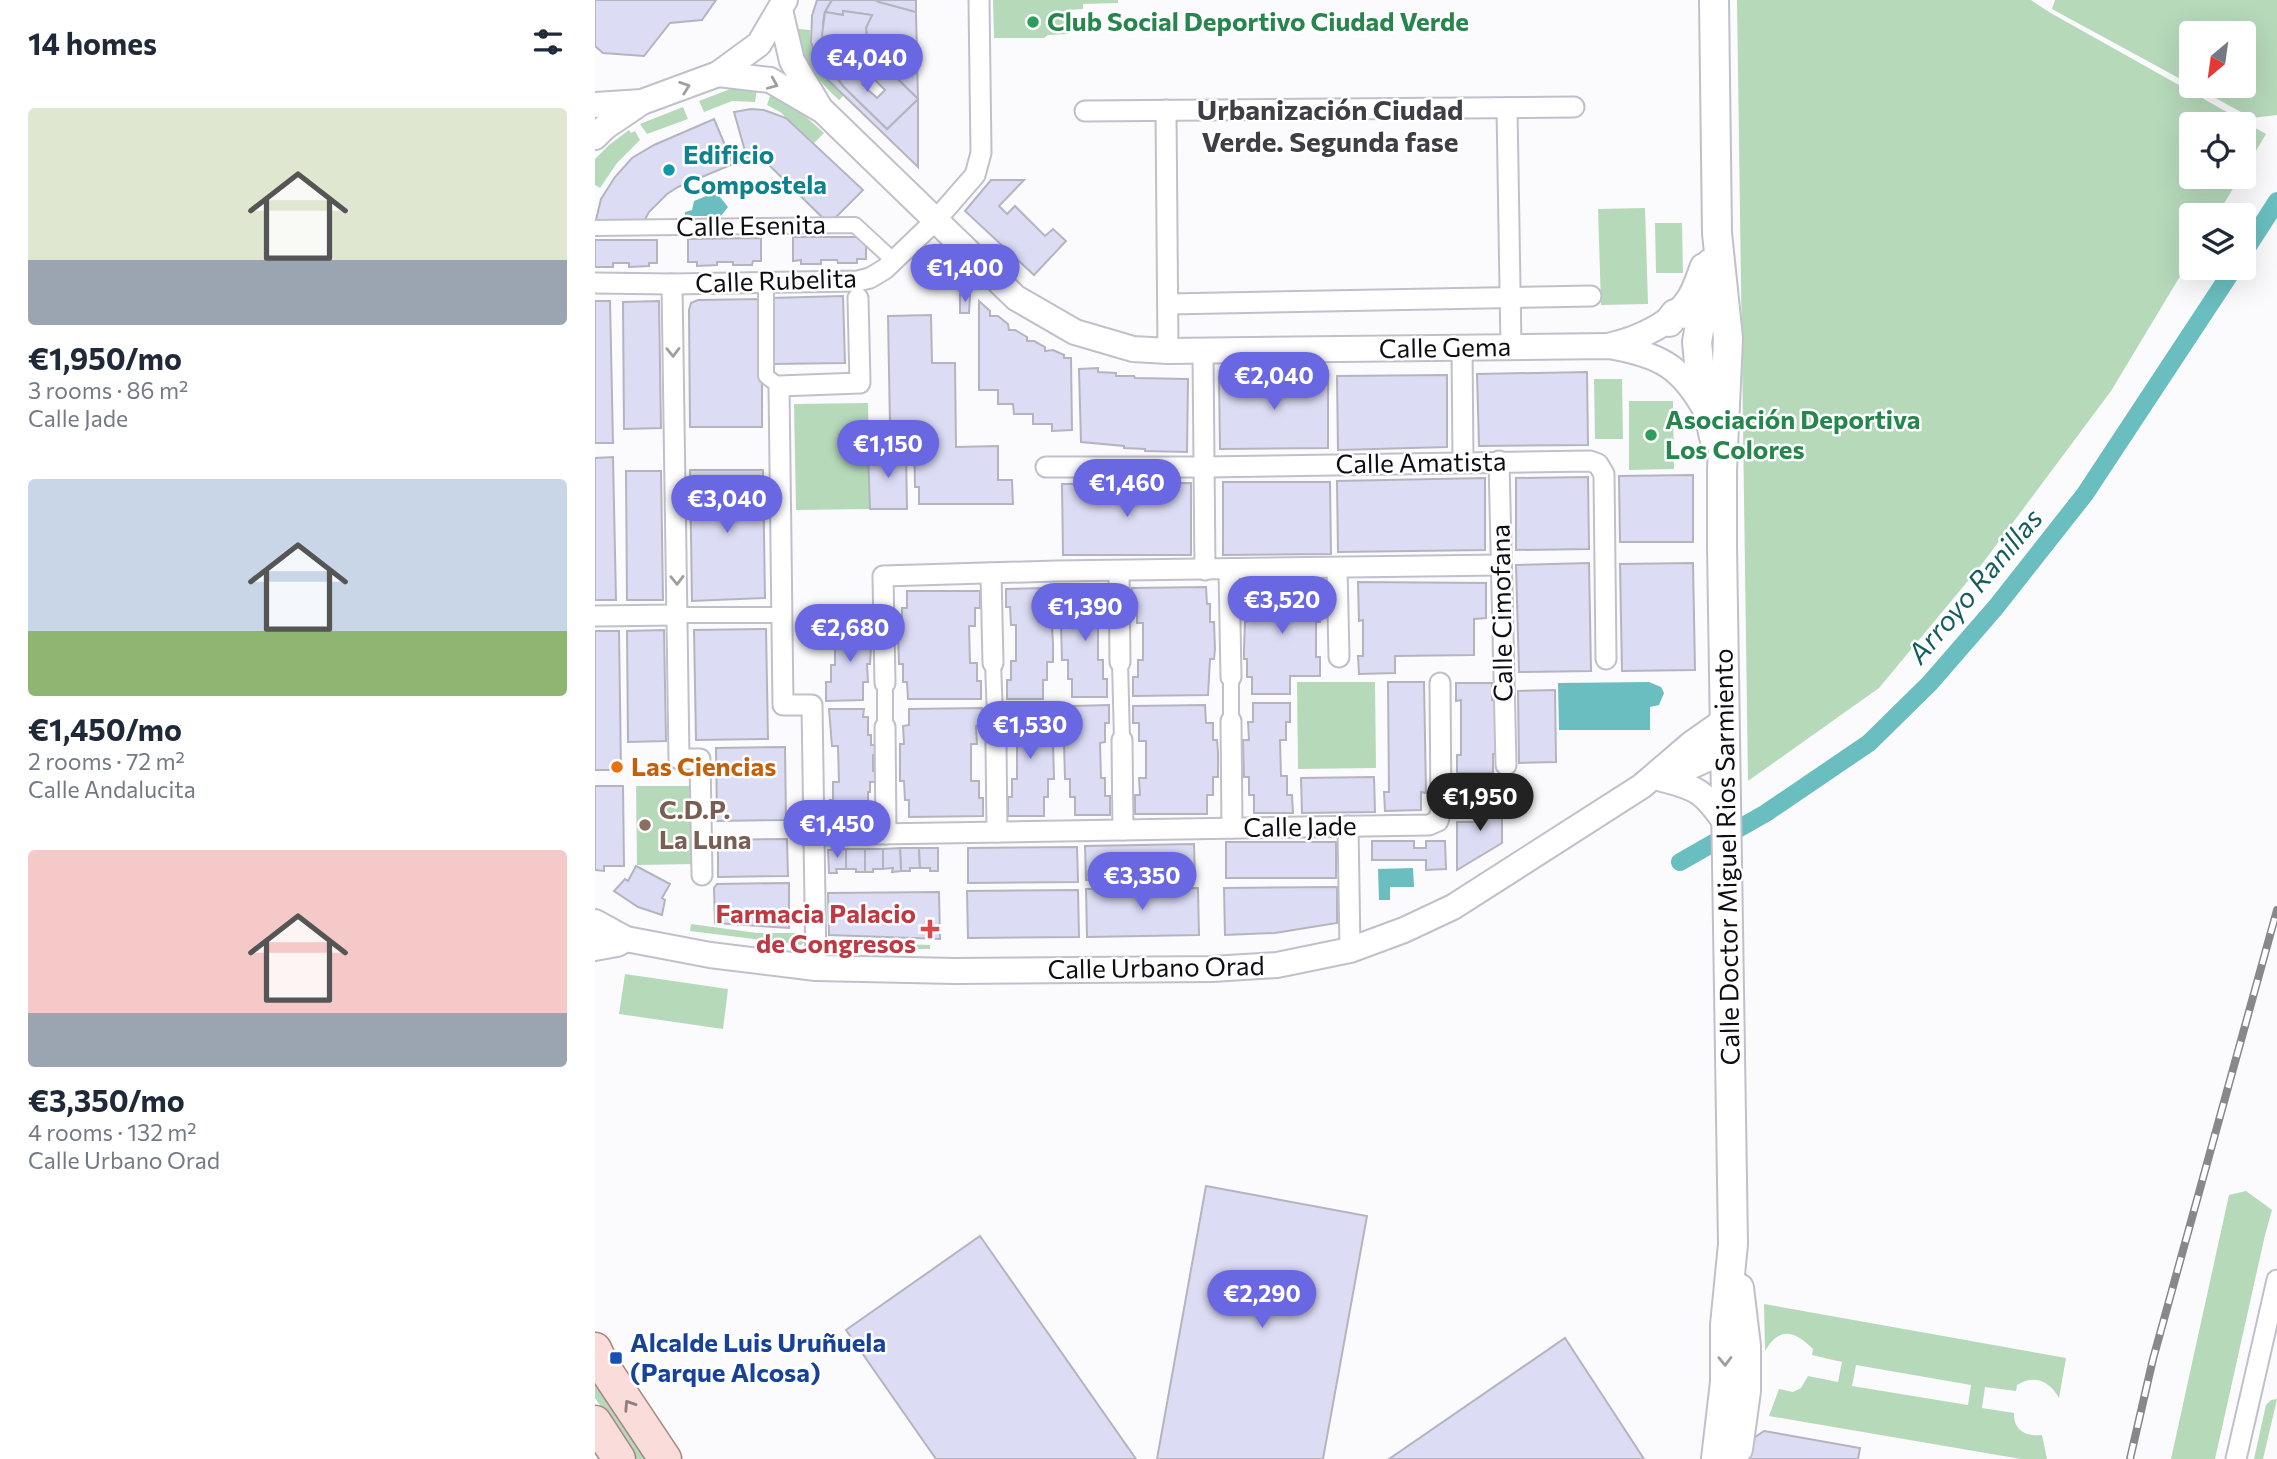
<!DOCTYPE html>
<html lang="en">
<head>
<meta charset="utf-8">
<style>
  body { margin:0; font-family:Commissioner,sans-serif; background:#f6f6f7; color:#1f2937; height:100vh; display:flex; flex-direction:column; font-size:26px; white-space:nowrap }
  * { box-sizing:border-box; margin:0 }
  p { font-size:23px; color:#747a83 }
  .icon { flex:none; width:38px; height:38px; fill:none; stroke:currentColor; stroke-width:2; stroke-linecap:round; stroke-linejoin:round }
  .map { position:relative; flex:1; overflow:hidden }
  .drawer { display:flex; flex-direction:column; background:#fff; width:595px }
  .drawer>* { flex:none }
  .needle { width:46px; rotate:209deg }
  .fabs { position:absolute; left:1584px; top:21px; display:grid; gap:14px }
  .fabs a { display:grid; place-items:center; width:77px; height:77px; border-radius:7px; background:#fff; box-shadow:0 7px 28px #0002; font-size:35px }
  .price { position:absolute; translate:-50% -60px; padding:0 16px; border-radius:24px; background:#6968e2; color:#fff; font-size:23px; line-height:46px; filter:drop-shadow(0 2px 4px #0008) }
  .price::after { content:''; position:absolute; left:50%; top:42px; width:21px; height:16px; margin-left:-10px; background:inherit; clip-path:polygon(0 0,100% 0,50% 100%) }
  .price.selected { background:#222; color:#fff }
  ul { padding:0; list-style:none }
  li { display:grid; align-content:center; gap:14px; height:371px; padding:0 28px }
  li span { display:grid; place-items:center; height:217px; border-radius:7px; color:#555 }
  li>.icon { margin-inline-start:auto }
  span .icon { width:126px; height:126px; fill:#fffc; stroke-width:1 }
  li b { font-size:30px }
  h2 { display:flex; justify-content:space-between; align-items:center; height:84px; padding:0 28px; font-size:30px }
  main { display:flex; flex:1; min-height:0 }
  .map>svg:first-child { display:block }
  .green { fill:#b6d9ba; fill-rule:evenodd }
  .water { fill:#6abebf }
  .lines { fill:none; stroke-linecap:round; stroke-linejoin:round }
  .canal { stroke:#6abebf; stroke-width:18 }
  .building { fill:#dcddf5; stroke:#b4b4bf; stroke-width:2; fill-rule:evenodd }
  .pedestrian-casing { stroke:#c0c0cb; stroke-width:18 }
  .minor-casing { stroke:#c0c0cb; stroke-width:23 }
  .tertiary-casing { stroke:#c0c0cb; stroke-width:28 }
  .secondary-casing { stroke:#c0c0cb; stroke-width:32 }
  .primary-casing { stroke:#a58584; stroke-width:35 }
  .pedestrian { stroke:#fff; stroke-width:14 }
  .minor { stroke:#fff; stroke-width:19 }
  .tertiary { stroke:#fff; stroke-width:24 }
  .secondary { stroke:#fff; stroke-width:28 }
  .primary { stroke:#fadcda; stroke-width:32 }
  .rail-casing { stroke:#88888b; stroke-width:8 }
  .rail { stroke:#fff; stroke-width:5; stroke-dasharray:16; stroke-linecap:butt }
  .oneway { stroke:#9f9fa0 }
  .oneway2 { stroke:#907f80 }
  .leisure-dot { fill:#2e9e5b; stroke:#fff; stroke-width:2.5 }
  .culture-dot { fill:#0f9aa8; stroke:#fff; stroke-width:2.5 }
  .food-dot { fill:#e8710a; stroke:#fff; stroke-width:2.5 }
  .education-dot { fill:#8d6e63; stroke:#fff; stroke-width:2.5 }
  .health-dot { fill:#e0444e; stroke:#fff; stroke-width:2.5 }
  .transit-dot { fill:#1a4fb4; stroke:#fff; stroke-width:2.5 }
  .labels { text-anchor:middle; stroke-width:5; stroke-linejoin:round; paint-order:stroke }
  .leisure-label { font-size:26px; font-weight:bold; fill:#27864d; stroke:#fff; text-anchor:start }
  .culture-label { font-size:26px; font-weight:bold; fill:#0d838f; stroke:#fff; text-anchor:start }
  .street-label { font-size:26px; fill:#0e0e12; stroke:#fff }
  .food-label { font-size:26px; font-weight:bold; fill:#c56008; stroke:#fff; text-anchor:start }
  .education-label { font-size:26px; font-weight:bold; fill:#785e54; stroke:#fff; text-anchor:start }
  .health-label { font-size:26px; font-weight:bold; fill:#be3a42; stroke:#fff; text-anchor:end }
  .transit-label { font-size:26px; font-weight:bold; fill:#164399; stroke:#fff; text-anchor:start }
  .neighbourhood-label { font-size:28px; font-weight:bold; fill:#3d3e46; stroke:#fff }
  .water-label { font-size:28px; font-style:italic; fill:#145d5e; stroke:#fff }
</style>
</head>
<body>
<main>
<section class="drawer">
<h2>14 homes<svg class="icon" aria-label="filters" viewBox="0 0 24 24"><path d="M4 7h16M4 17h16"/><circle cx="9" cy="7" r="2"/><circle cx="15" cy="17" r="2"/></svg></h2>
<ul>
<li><span style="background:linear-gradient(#dfe7d0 70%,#9aa5b1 0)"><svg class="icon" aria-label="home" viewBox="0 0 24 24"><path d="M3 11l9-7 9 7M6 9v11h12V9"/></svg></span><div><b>€1,950/mo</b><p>3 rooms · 86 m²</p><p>Calle Jade</p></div></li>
<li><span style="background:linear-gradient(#c9d6e8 70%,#8fb573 0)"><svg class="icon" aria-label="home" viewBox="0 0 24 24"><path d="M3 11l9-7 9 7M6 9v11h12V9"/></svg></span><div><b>€1,450/mo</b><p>2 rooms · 72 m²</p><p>Calle Andalucita</p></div></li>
<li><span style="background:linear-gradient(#f6c9c9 75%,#9aa5b1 0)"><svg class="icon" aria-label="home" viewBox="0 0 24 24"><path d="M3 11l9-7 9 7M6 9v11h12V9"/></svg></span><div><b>€3,350/mo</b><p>4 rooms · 132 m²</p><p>Calle Urbano Orad</p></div></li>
</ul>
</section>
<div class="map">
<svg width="1682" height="1459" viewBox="0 0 1682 1459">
  <rect width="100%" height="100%" fill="#fbfbfd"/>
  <g class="green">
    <path d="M398 0H523V3L488 4V9L473 10V17H477V26L473 27V34L453 35 449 38H399Z"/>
    <path d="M1142 0H1436L1454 12 1671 134 1649 171 1648 124H1596V177H1645L1622 215H1596V258L1516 391 1387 564 1284 688 1153 781Z"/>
    <path d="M1460 0H1682V115L1657 118 1457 9ZM1648 33V86H1596V33Z"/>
    <path d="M204 29 215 30C216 59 228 76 249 95L244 100C223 80 204 61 204 29Z"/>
    <path d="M138 88 162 89 160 102 137 101 109 112 104 101Z"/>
    <path d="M176 93 192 100 229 133 219 143 185 112 172 105Z"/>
    <path d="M88 107 93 119 52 134 45 124Z"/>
    <path d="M34 130 36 133 40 131 45 140 22 163 5 188 0 185V159L14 145Z"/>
    <path d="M1050 208 1053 304 1006 305 1003 209Z"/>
    <path d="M1060 223H1087L1088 273H1061Z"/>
    <path d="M999 379H1027L1028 439H1000Z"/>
    <path d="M1034 401H1078L1079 469 1034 470Z"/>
    <path d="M273 403 275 509 201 510 199 404Z"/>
    <path d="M702 682H780L781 768 703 769Z"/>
    <path d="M41 786H99L100 864 42 865Z"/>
    <path d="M96 924 162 933H209V939H214L206 945 95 931Z"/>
    <path d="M229 941 335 945V949H239L232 946Z"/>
    <path d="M30 974 133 989 128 1029 24 1014Z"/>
    <path d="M1651 1191 1677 1210 1670 1235 1620 1459H1576L1634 1195Z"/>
    <path d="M1169 1304 1471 1358 1464 1398C1455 1381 1439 1374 1422 1385L1421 1391 1390 1387 1387 1408 1419 1413C1418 1430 1431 1437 1447 1435L1452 1459H1426L1174 1416 1184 1389 1198 1392 1206 1388 1213 1376 1243 1382 1247 1362 1217 1355 1218 1349C1199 1331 1185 1326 1170 1351ZM1261 1365 1376 1385 1373 1405 1257 1386Z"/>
    <path d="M0 1379 54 1459H42L0 1398Z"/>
    <path d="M1682 1399 1668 1459H1659L1671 1405 1676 1400Z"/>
  </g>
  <g class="water">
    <path d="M121 192 133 207 126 216H90V212L97 210 99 201Z"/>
    <path d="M1054 682 1066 687 1069 693 1064 705 1055 707V730H964L963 683Z"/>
    <path d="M818 868 819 887H795V900H784L783 869Z"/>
  </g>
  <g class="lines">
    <g class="canal">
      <path d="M1648 254 1682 201"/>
      <path d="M1085 862 1171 813 1274 743 1335 683 1401 607 1490 494 1639 268"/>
    </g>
  </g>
  <g class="building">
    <path d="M0 0H121L107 20 75 23 49 56 8 53 0 46Z"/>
    <path d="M222 0H237L230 12 228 22 229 50 233 66 249 87 292 129 323 99V167L233 80 225 69 216 42 217 16Z"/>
    <path d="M237 0H279L321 12 323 99 278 55 273 46 271 28 277 15 248 11V15L230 12Z"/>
    <path d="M285 0H321V12L284 2Z"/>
    <path d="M248 11 277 15 271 28 273 46 278 55 323 99 292 129 249 87 233 66 227 35 230 12 248 15ZM254 43 261 61 251 67 243 45ZM275 75 290 90 282 98 267 84Z"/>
    <path d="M156 109 169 110 191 118 268 190 234 224 170 161 162 157 152 158 139 112Z"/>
    <path d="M119 119 138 164 83 187 72 194 54 212 48 223 0 224 6 199 20 177 37 158 59 145Z"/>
    <path d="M396 180H429L404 206 412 214 420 206 450 236 458 229 471 241 439 275 370 211Z"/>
    <path d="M265 235 271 241V259H262V263H243L242 260H226V264H206V260L198 261V237H261Z"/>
    <path d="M166 238V261H158L157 265H138V262H122V265L102 266V262H93V239Z"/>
    <path d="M0 240H62V263H54V266L34 267V263H18V267H0Z"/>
    <path d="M365 294 375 295 374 313H365Z"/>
    <path d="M248 296 250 363 177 364 175 298Z"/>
    <path d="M167 299V427H95L94 310 96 303 103 300Z"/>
    <path d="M0 301H15L18 443H0Z"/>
    <path d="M64 301 66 428 29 429 28 302Z"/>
    <path d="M384 301 395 311V316H403L413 324 414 330H420L432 337V341H439L450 347V351L458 350 469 355V358H476L477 430 457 431V424H438V414H419L418 404H403V390H384Z"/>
    <path d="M336 315 337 363H360L361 447 403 446V480H417L418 504H324V487H320L319 425H295L293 316Z"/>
    <path d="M503 368V372L521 373V376H539L540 378 593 379 592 452 550 451V449L529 448V446L486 442 484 369Z"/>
    <path d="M992 372 993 445 884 446 882 374Z"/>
    <path d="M733 375V448L625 449 624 377Z"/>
    <path d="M852 375V447L743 450 742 376Z"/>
    <path d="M273 451H311L312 509H275Z"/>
    <path d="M18 457 21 600H0V458Z"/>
    <path d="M95 470H168L170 598 97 601Z"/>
    <path d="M31 471H66L68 600H32Z"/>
    <path d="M1098 475V542H1025L1024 476Z"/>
    <path d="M993 477 994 549 921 550V478Z"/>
    <path d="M890 478V550L743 552 742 481Z"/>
    <path d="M628 482H735L736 554 628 555Z"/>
    <path d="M596 483V555H468L467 484Z"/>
    <path d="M994 563 996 671 924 672 921 565Z"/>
    <path d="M1098 563 1100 670 1027 671 1025 564Z"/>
    <path d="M763 582 891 583V618L879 619V655L800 656V673L764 674 763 656H768V620L764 621Z"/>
    <path d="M656 585H728V603H725V622H721V657H725V676H695V694H657V677H652V659H649V650L650 622 654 621V603H656Z"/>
    <path d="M611 587 612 604H615V622H619L620 649 619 659H615L613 695 538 696V677H543V660H548V623H542V605H538L537 588Z"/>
    <path d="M448 588V607H454V625H457L458 644V662H452V680H448V699H412V680H416V661H421V625H416L415 607H411V589Z"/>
    <path d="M478 588H512V606H509V624H503V660H508V679H512V697H477V679H473V660H467L466 625H473V607H478Z"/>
    <path d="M312 591H385V608H380V626H374L375 663H382V681H386V699H313L312 682H308V664H304L303 636V627H307V608H312Z"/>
    <path d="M240 628H277L275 664H272L273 682H268V700L231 701V682H236V665H240Z"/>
    <path d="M171 629 173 739 101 740 99 630Z"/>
    <path d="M69 630 71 741 33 742 32 631Z"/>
    <path d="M0 631H24L26 770H0Z"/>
    <path d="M793 682H829L831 793 826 792V810L790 811 789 792H794Z"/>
    <path d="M861 683H897V700H902V754H898V773H862V755H866V700L861 701Z"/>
    <path d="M960 690 961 762 924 763 923 691Z"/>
    <path d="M658 703H695V722H691V740H685L686 776H692V795H697L698 813H659V795H654V777H649L648 740H654L653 722H658Z"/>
    <path d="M514 705V723H510V742L505 743 506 778H510V796H515V815H480V797H475V779H470L469 743H475V724H478V706Z"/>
    <path d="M610 705 611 723H618V740H622L623 752V777H618V795H612V814H540V795H545L544 778H551V741H544V723H538V706Z"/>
    <path d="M412 706H449V724H455V742H458L459 779H453V797H449V816H413V797H417V779H422V742H417L416 724H412Z"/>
    <path d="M387 708V725L381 726 382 744H376V781H384V798H388V816L314 817V800H310L309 781H305V744H309L308 726 314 725V709Z"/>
    <path d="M234 709H269L268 717H273V735H276V745H281L282 755H278V771H282L281 782H275V792H273V810L269 811V820L235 819V800H238V782H244L243 746H237Z"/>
    <path d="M190 747 191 820 122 821 121 748Z"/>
    <path d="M779 777 780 812 707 813 706 778Z"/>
    <path d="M0 786H28L29 866H9V871L0 870Z"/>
    <path d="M881 803H907V843L862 870V822H881Z"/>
    <path d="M192 839 193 876 123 877V840Z"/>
    <path d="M777 841H819V848H831V841H850L851 869 831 870V860H777Z"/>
    <rect x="631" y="842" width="110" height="36"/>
    <path d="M599 844 600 879 491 880 490 846Z"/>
    <path d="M482 847 483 882 373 883V848Z"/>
    <path d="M305 848H324L325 868H315V871H306Z"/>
    <path d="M305 848 306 871 297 872 298 868 288 869V849Z"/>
    <path d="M324 848H343V871H335V868H325Z"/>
    <path d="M251 849H270V872H261V869H251Z"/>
    <path d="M251 849V869H241L242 873H234L233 850Z"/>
    <path d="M270 849H288V869H278V872H270Z"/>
    <path d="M41 866 75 884 67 898 70 900 67 915 43 907 19 891 30 879 33 881Z"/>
    <path d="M194 883V928L120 923 119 888 122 884Z"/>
    <path d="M742 887V923L680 933 630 935 629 888Z"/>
    <path d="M603 888 604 935 492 937 491 889Z"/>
    <path d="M483 890 484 937 373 938 372 891Z"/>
    <path d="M344 892 345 939 234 935 233 893Z"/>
    <path d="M611 1186 772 1216 728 1459H562Z"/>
    <path d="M385 1236 541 1459H341L251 1330Z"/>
    <path d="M970 1338 1049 1459H794Z"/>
    <path d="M1169 1431 1265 1448 1263 1459H1128Z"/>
  </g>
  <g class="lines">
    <defs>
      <g id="pedestrian">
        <path d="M0 228 260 225 299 261"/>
        <path d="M171 282V376L184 386"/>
        <path d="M82 615H187"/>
        <path d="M525 662 527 740"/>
        <path d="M398 663 401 744"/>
        <path d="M636 677V721"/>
        <path d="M290 683V727"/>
      </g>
      <g id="minor">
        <path d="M912 108 916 347"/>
        <path d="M571 110 573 351"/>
        <path d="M490 111 979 107"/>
        <path d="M0 283 77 284 263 281 275 278 290 269 340 221 380 175 386 153 384 0"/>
        <path d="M77 284 84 759H105L107 875"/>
        <path d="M573 304 996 296"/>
        <path d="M867 348 868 462"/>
        <path d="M608 351 610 570"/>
        <path d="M904 461 911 765"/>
        <path d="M451 467H610L995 461 1003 464 1009 474 1011 659"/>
        <path d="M742 568 744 657"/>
        <path d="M634 569 636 677"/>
        <path d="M524 571 525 662"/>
        <path d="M396 573 398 663"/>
        <path d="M0 616 82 615"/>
        <path d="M290 683 288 576 461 571 906 565"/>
        <path d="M636 721 637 828"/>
        <path d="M290 727 291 834"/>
        <path d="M527 740 528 830"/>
        <path d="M401 744 402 832"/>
        <path d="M753 826 755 950"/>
        <path d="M219 835 834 825 843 821 846 811 845 683"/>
        <path d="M221 968 217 705H188L184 386 265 383 263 298"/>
        <path d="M1641 1459 1682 1280"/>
      </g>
      <g id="tertiary">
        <path d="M185 10 197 61 225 108"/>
        <path d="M123 74 175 80 228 111 421 298 480 332 538 349 573 351 1014 346C1065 355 1087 366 1112 413"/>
        <path d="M0 105 47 102 123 74 164 44 190 0"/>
        <path d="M0 137 10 127 44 104"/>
        <path d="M1017 345C1045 338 1079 323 1095 297 1101 287 1104 276 1108 266"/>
        <path d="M1070 778 1130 751"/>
        <path d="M1067 779C1103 788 1109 792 1130 822"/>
        <path d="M0 922 31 939 115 955 221 968 360 971 617 969 682 965 755 950 809 930 858 907 1047 786 1096 744 1130 720"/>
        <path d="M0 948 22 944 31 939"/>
      </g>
      <g id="secondary">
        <path d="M1119 0 1122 233 1133 338 1127 470V546L1138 1244 1130 1325V1382L1121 1459"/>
        <path d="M1116 263 1102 342 1105 373 1119 437"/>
        <path d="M1074 322 1080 314 1107 313"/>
        <path d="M1143 1449 1151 1391V1346L1144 1288"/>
      </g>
      <g id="primary">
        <path d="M0 1349 8 1366 70 1459"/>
        <path d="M0 1422 24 1459"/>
      </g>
    </defs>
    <use href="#pedestrian" class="pedestrian-casing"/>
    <use href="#minor" class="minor-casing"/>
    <use href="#tertiary" class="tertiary-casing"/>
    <use href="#secondary" class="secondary-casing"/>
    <use href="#primary" class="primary-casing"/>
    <use href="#pedestrian" class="pedestrian"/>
    <use href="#minor" class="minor"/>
    <use href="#tertiary" class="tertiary"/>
    <use href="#secondary" class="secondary"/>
    <use href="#primary" class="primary"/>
    <defs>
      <path id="rail" d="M1535 1459 1558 1359 1682 910"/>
    </defs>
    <use href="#rail" class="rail-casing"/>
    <use href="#rail" class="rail"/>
  </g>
  <defs><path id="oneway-chevron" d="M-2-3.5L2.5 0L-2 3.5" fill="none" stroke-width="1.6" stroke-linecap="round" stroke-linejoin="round" transform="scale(1.75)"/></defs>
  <g class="oneway">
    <use href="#oneway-chevron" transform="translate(178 84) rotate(23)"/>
    <use href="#oneway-chevron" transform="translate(90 87) rotate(-20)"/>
    <use href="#oneway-chevron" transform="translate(78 352) rotate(89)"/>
    <use href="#oneway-chevron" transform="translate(82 580) rotate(89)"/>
    <use href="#oneway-chevron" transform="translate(1130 1361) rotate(89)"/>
  </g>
  <use class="oneway2" href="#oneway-chevron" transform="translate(34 1405) rotate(-123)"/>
  <g class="leisure-dot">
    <circle cx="438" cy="22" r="7"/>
    <circle cx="1056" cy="435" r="7"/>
  </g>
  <circle class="culture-dot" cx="74" cy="170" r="7"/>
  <circle class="food-dot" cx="22" cy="767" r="7"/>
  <circle class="education-dot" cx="50" cy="825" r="7"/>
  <path class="health-dot" d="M331.5 918.5h7v7h7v7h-7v7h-7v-7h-7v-7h7z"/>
  <rect class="transit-dot" x="14" y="1351" width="14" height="14" rx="3.5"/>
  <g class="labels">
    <g class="leisure-label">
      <text x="452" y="31">Club Social Deportivo Ciudad Verde</text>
      <text x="1070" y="429">Asociación Deportiva<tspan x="1070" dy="30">Los Colores</tspan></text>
    </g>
    <g class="culture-label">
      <text x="88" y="164">Edificio<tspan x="88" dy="30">Compostela</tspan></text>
    </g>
    <g class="street-label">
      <text transform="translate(156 226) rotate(-1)" y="9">Calle Esenita</text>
      <text transform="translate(181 281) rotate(-2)" y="9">Calle Rubelita</text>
      <text transform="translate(850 348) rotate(-1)" y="9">Calle Gema</text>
      <text transform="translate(826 463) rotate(-1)" y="9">Calle Amatista</text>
      <text transform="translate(907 613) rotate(-91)" y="9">Calle Cimofana</text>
      <text transform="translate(705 827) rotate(-1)" y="9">Calle Jade</text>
      <text transform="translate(1132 857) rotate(-91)" y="9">Calle Doctor Miguel Rios Sarmiento</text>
      <text transform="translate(561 968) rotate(-1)" y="9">Calle Urbano Orad</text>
    </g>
    <g class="food-label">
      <text x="36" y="776">Las Ciencias</text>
    </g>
    <g class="education-label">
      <text x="64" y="819">C.D.P.<tspan x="64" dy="30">La Luna</tspan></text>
    </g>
    <g class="health-label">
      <text x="321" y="923">Farmacia Palacio<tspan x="321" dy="30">de Congresos</tspan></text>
    </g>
    <g class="transit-label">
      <text x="35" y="1352">Alcalde Luis Uruñuela<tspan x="35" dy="30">(Parque Alcosa)</tspan></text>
    </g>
    <g class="neighbourhood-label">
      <text x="735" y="120">Urbanización Ciudad<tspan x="735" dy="32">Verde. Segunda fase</tspan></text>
    </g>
    <g class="water-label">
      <text transform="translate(1380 586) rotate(-50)" y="10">Arroyo Ranillas</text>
    </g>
  </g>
</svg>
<div class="fabs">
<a><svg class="needle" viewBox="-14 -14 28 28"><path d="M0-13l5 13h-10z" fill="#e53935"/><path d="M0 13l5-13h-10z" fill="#747a83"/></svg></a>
<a><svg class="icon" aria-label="locate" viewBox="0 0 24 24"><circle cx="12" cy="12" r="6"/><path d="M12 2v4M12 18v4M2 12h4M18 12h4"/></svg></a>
<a><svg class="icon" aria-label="layers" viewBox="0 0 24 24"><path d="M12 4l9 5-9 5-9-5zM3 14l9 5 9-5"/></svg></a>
</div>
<b class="price" style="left:272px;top:94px">€4,040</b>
<b class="price" style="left:370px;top:304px">€1,400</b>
<b class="price" style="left:679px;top:412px">€2,040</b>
<b class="price" style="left:293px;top:480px">€1,150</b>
<b class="price" style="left:532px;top:519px">€1,460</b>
<b class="price" style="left:132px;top:535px">€3,040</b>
<b class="price" style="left:687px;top:636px">€3,520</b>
<b class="price" style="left:490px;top:643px">€1,390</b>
<b class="price" style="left:255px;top:664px">€2,680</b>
<b class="price" style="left:435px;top:761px">€1,530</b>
<b class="price selected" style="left:885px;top:833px">€1,950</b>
<b class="price" style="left:242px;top:860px">€1,450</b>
<b class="price" style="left:547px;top:912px">€3,350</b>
<b class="price" style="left:667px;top:1330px">€2,290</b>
</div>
</main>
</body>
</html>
